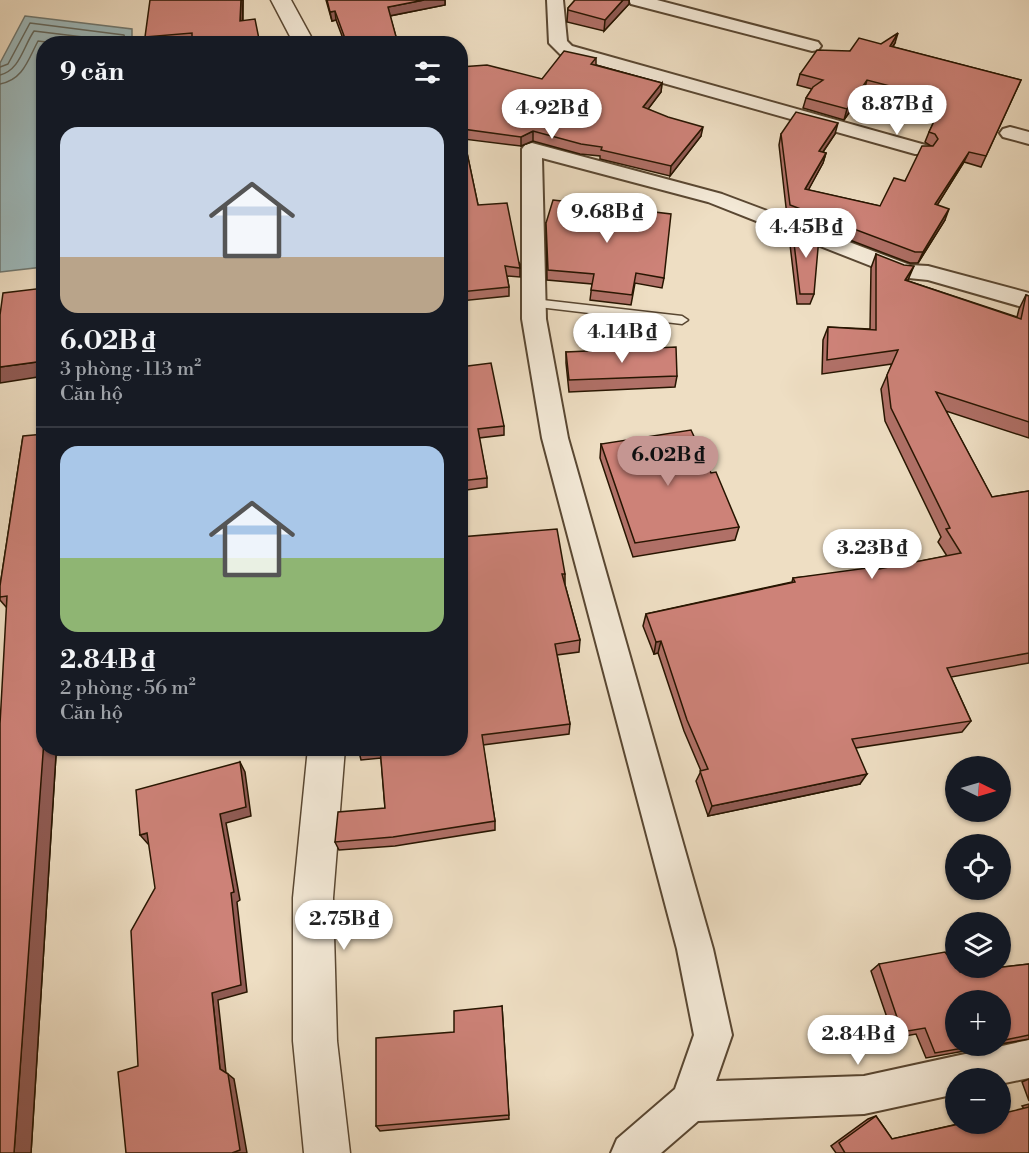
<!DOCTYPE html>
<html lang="vi">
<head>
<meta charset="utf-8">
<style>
  body { margin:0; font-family:"Libre Bodoni",serif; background:#242831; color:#f1f3f6; height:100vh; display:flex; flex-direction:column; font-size:22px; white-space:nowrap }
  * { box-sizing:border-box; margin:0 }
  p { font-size:20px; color:#9ea1a6 }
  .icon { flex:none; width:33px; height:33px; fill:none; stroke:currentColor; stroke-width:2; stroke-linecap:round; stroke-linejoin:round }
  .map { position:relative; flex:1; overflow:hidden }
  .panel { position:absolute; left:36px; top:36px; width:432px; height:720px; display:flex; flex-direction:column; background:#171b24; border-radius:24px; box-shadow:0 2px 4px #0004 }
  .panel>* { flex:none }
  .needle { width:39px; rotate:95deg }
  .tools { position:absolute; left:945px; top:756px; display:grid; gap:12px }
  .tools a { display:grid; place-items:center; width:66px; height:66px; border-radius:50%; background:#171b24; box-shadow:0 2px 4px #0004; font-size:30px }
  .price { position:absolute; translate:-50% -51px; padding:0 14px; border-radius:21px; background:#fff; color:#222; font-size:20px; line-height:39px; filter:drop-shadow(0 2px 3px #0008) }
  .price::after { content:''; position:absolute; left:50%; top:36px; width:18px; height:14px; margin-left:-9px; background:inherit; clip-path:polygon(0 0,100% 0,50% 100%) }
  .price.selected { background:#c59692; color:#111 }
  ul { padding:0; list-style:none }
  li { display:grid; align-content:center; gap:12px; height:318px; padding:0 24px }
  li+li { border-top:2px solid #363941 }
  li span { display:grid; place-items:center; height:186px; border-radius:18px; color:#555 }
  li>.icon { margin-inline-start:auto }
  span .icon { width:108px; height:108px; fill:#fffc; stroke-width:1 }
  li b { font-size:26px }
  h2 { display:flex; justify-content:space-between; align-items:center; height:72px; padding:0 24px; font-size:26px }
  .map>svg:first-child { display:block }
  .water { fill:#9dbabd; stroke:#6e7872; stroke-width:1.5 }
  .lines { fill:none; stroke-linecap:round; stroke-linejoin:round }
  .shore { stroke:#62685f; stroke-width:1.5 }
  .service-casing { stroke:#594732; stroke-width:3 }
  .minor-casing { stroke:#594732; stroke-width:4 }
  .tertiary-casing { stroke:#594732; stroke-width:3 }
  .service { fill:#f4ead8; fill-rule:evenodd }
  .minor { fill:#f4ead8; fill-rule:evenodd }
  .tertiary { fill:#f4ead8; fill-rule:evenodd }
  .wall { fill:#b07067; stroke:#271501; stroke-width:1.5 }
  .shaded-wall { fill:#905b54; stroke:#271501; stroke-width:1.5 }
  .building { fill:#cd8278; stroke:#271501; stroke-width:1.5 }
</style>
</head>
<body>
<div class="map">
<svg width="1029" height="1153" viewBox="0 0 1029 1153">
  <rect width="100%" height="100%" fill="#eedec3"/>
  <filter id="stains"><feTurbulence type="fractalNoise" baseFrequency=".00333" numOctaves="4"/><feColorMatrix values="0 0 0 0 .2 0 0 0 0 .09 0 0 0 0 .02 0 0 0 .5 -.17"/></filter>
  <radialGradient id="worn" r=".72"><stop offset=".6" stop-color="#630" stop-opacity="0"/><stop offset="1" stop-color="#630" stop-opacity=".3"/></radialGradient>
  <path class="water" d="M25 16 132 29V43L44 44 43 267 0 272V63Z"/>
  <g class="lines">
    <g class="shore">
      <path d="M0 67 8 64 30 23 124 35 126 44"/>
      <path d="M0 75C20 70 23 47 34 31L116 41 119 44"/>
      <path d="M0 84C23 80 28 60 38 41L63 44"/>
    </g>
    <defs>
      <path id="service" d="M534 299 682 316 688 320 682 324 530 306V300Z"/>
      <g id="minor">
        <path d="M547 0H563L567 41 572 46 929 146 932 150 929 154H915L560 54 549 43Z"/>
        <path d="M629 0H657L818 42 821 46 818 50 812 51 631 4Z"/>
        <path d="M1010 127 1029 132V144L1003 137 1000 133 1003 129Z"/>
        <path d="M532 143 722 194 910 265 928 266 1029 293V309L928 280 899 277 708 202 542 158 546 319 568 438 713 949 732 1035 716 1081 864 1076 1029 1040V1078L1000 1084V1078H956V1094L864 1114 698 1121 661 1153H611L617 1139 675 1089 694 1035 677 949 542 438 522 319V149L525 145Z"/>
      </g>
      <g id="tertiary">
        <path d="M271 0H291L315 44H294Z"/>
        <path d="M308 748H345L333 898 337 1041 350 1153H304L293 1041V898Z"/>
      </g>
    </defs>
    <use href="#service" class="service-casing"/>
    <use href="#minor" class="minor-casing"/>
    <use href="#tertiary" class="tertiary-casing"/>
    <use href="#service" class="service"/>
    <use href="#minor" class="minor"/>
    <use href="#tertiary" class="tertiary"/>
  </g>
  <g class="wall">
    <path d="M243 0V21L260 44H147L145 37Z"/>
    <path d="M326 0H445V5L390 16 398 44H345L336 20 332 21Z"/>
    <path d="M575 0H629V4L604 31 567 22 568 8Z"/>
    <path d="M895 43 893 47 1021 80 981 167 964 162 937 205 945 220 918 263H910L787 216 779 145 781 134H835L823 152 826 153 823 163 808 190 880 206 905 181 931 146 925 142 929 132 939 111 864 91 844 120 803 108 806 98 812 89 797 85 800 74 850 51Z"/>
    <path d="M596 58V65L662 83 661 92 648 109 701 136 670 176 600 159V156L580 154 533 141 521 146 464 139 478 205 520 264V277L507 276 509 287V296L460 301V67L542 79Z"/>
    <path d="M546 223 664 278 662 288 635 283 631 305 590 300 592 284 547 280Z"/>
    <path d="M792 226 814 294 810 304H797L789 236Z"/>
    <path d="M876 254 908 281 1017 317 1019 309 1026 295 1029 296V438L946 411 992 497 1029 491V663L951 677 971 721 962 732 856 748 860 784 708 816 696 781 701 771 684 731 658 653 654 654 643 626 646 614 792 582 793 578 869 571 947 556 938 542 941 537 885 421 881 389 892 364 822 374 823 340 828 327 870 329 871 268Z"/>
    <path d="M566 352 677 376 675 387 569 392 566 363Z"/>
    <path d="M460 367 504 426V435L479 438 487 478V487L460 491Z"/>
    <path d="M23 436 44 748 84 749 56 755 31 1153H0L7 608 0 600V586Z"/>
    <path d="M601 444 711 473 739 527 735 540 633 557 600 458Z"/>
    <path d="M460 537 565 574V585L580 640 579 652 557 655 570 724 569 734 483 745 495 821V830L395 846 339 850 335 842 385 808 381 758 361 760 358 748H460Z"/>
    <path d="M879 964 960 972 1029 964V1039L1000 1044V1000L956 1046H992L926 1058 916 1034 894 1038 871 971Z"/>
    <path d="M502 1006 509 1119 380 1131 376 1126 454 1032Z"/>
    <path d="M1029 1079V1101L1022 1082Z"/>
    <path d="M1029 1104V1153H836L831 1146 868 1119 876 1116 892 1139 1024 1109 1022 1106Z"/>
  </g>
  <g class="shaded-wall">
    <path d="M241 0H243L242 31 240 21Z"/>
    <path d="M424 0H445V5L389 16 388 7Z"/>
    <path d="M623 0H629V4L604 31 605 20Z"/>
    <path d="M335 11 336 20 332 21 330 12Z"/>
    <path d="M898 33 895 43 886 56 890 46Z"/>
    <path d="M867 80 864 91 844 120 847 109Z"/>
    <path d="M662 83 661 92 642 117 643 107Z"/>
    <path d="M838 123 835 134 816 162 819 151Z"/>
    <path d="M703 127 701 136 670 176 671 166Z"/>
    <path d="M533 131V141L521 146V137Z"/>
    <path d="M969 152 964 162 931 215 935 204Z"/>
    <path d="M826 153 823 163 803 200 805 189Z"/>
    <path d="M949 209 945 220 918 263 923 252Z"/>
    <path d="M914 266 908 280H905Z"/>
    <path d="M44 361V376L0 383V367Z"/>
    <path d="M661 641 658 653 654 654 656 642Z"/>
    <path d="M43 740 44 748 84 749 56 755 31 1153H14Z"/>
    <path d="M240 762 245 772 251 816 226 823 240 900 237 902 247 992 218 1000 226 1073 220 1069 212 993 220 814Z"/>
    <path d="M867 774 860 784 708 816 712 806Z"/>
    <path d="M147 833 155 842 148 844 140 835Z"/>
    <path d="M228 1074 234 1079 247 1153H232Z"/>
  </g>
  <g class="building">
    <path d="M150 0H241L240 21 255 19 260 44H192V33L145 37Z"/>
    <path d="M327 0H424L388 7 398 44H347L335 11 330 12Z"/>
    <path d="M575 0H623L605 20 568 10V8Z"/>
    <path d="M898 33 890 46 1021 80 986 156 969 152 935 204 949 209 923 252H915L790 205 781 134 796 112 838 123 819 151 826 153 805 189 880 206 894 178 905 181 922 146H933L938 139 935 134 929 132 944 100 867 80 847 109 806 98 813 87 823 80 800 74 817 50 850 51 859 38 881 44Z"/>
    <path d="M564 51 596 58 591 64 662 83 643 107 668 117 703 127 671 166 601 150 602 147 581 144 533 131 521 137 462 129 478 205 507 203 520 268 505 266 509 287 460 292V67L487 65 542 79Z"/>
    <path d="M553 200 671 214 664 278 636 273 632 295 591 290 594 274 548 270 546 223Z"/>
    <path d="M792 226 819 237 814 294H800Z"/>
    <path d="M876 254 904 265 914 266 905 280 1021 319 1026 295 1029 296V422L936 392 992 497 1029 491V653L947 668 971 721 852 739 867 774 712 806 700 771 708 769 687 720 661 641 656 642 646 614 795 582 793 578 867 568 869 571 961 553 946 529 950 528 891 408 887 375 898 350 827 360 828 327 876 330Z"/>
    <path d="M44 288V361L0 367V315L3 293Z"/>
    <path d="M676 347 677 376 569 380 566 352Z"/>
    <path d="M491 363 504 426 478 429 487 478 460 481V367Z"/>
    <path d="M691 430 711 473 716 472 739 527 635 543 601 444Z"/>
    <path d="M44 434V740L14 1153H0V724L7 596 0 597V586L23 436Z"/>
    <path d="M557 529 565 574H562L580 640 555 644 570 724 482 735 495 821 393 837 335 842 338 812 385 808 380 748H460V537Z"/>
    <path d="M240 762 246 807 220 814 234 892 231 893 241 985 212 993 220 1069 228 1074 240 1150 232 1153H126L118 1072 138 1066 131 931 155 888 147 833 140 835 136 790Z"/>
    <path d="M945 952 960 972 1029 964V1035L1000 1041V1000H956V1046H975L935 1053 925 1028 902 1032 879 964Z"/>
    <path d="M502 1006 509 1115 376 1126V1038L454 1032V1011Z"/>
    <path d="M1029 1107V1153H845L839 1143 876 1116 892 1139 959 1124H1000V1114Z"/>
  </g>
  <rect width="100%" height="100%" filter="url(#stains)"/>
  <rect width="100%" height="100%" fill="url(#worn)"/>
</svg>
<div class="tools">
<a><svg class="needle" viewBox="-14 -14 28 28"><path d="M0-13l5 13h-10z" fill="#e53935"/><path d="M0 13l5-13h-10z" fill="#9ea1a6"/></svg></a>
<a><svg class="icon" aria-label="locate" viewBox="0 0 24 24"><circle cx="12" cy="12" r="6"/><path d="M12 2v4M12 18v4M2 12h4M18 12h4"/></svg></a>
<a><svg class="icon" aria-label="layers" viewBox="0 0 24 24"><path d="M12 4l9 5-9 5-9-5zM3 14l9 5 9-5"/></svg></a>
<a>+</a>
<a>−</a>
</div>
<b class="price" style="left:897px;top:136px">8.87B ₫</b>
<b class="price" style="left:552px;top:140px">4.92B ₫</b>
<b class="price" style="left:607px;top:244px">9.68B ₫</b>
<b class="price" style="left:806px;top:259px">4.45B ₫</b>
<b class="price" style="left:622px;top:364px">4.14B ₫</b>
<b class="price selected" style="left:668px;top:487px">6.02B ₫</b>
<b class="price" style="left:872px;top:580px">3.23B ₫</b>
<b class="price" style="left:344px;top:951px">2.75B ₫</b>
<b class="price" style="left:858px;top:1066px">2.84B ₫</b>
<section class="panel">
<h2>9 căn<svg class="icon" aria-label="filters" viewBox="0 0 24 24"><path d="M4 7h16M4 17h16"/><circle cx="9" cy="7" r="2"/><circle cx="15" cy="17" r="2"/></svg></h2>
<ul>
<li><span style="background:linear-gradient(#c9d6e8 70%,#b9a48a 0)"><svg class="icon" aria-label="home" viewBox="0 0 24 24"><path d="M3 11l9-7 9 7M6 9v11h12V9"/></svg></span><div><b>6.02B ₫</b><p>3 phòng · 113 m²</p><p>Căn hộ</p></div></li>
<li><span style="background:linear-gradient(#a9c7e8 60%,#8fb573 0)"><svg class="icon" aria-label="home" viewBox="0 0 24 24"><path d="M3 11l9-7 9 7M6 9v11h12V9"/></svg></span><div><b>2.84B ₫</b><p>2 phòng · 56 m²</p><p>Căn hộ</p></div></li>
</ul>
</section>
</div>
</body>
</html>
